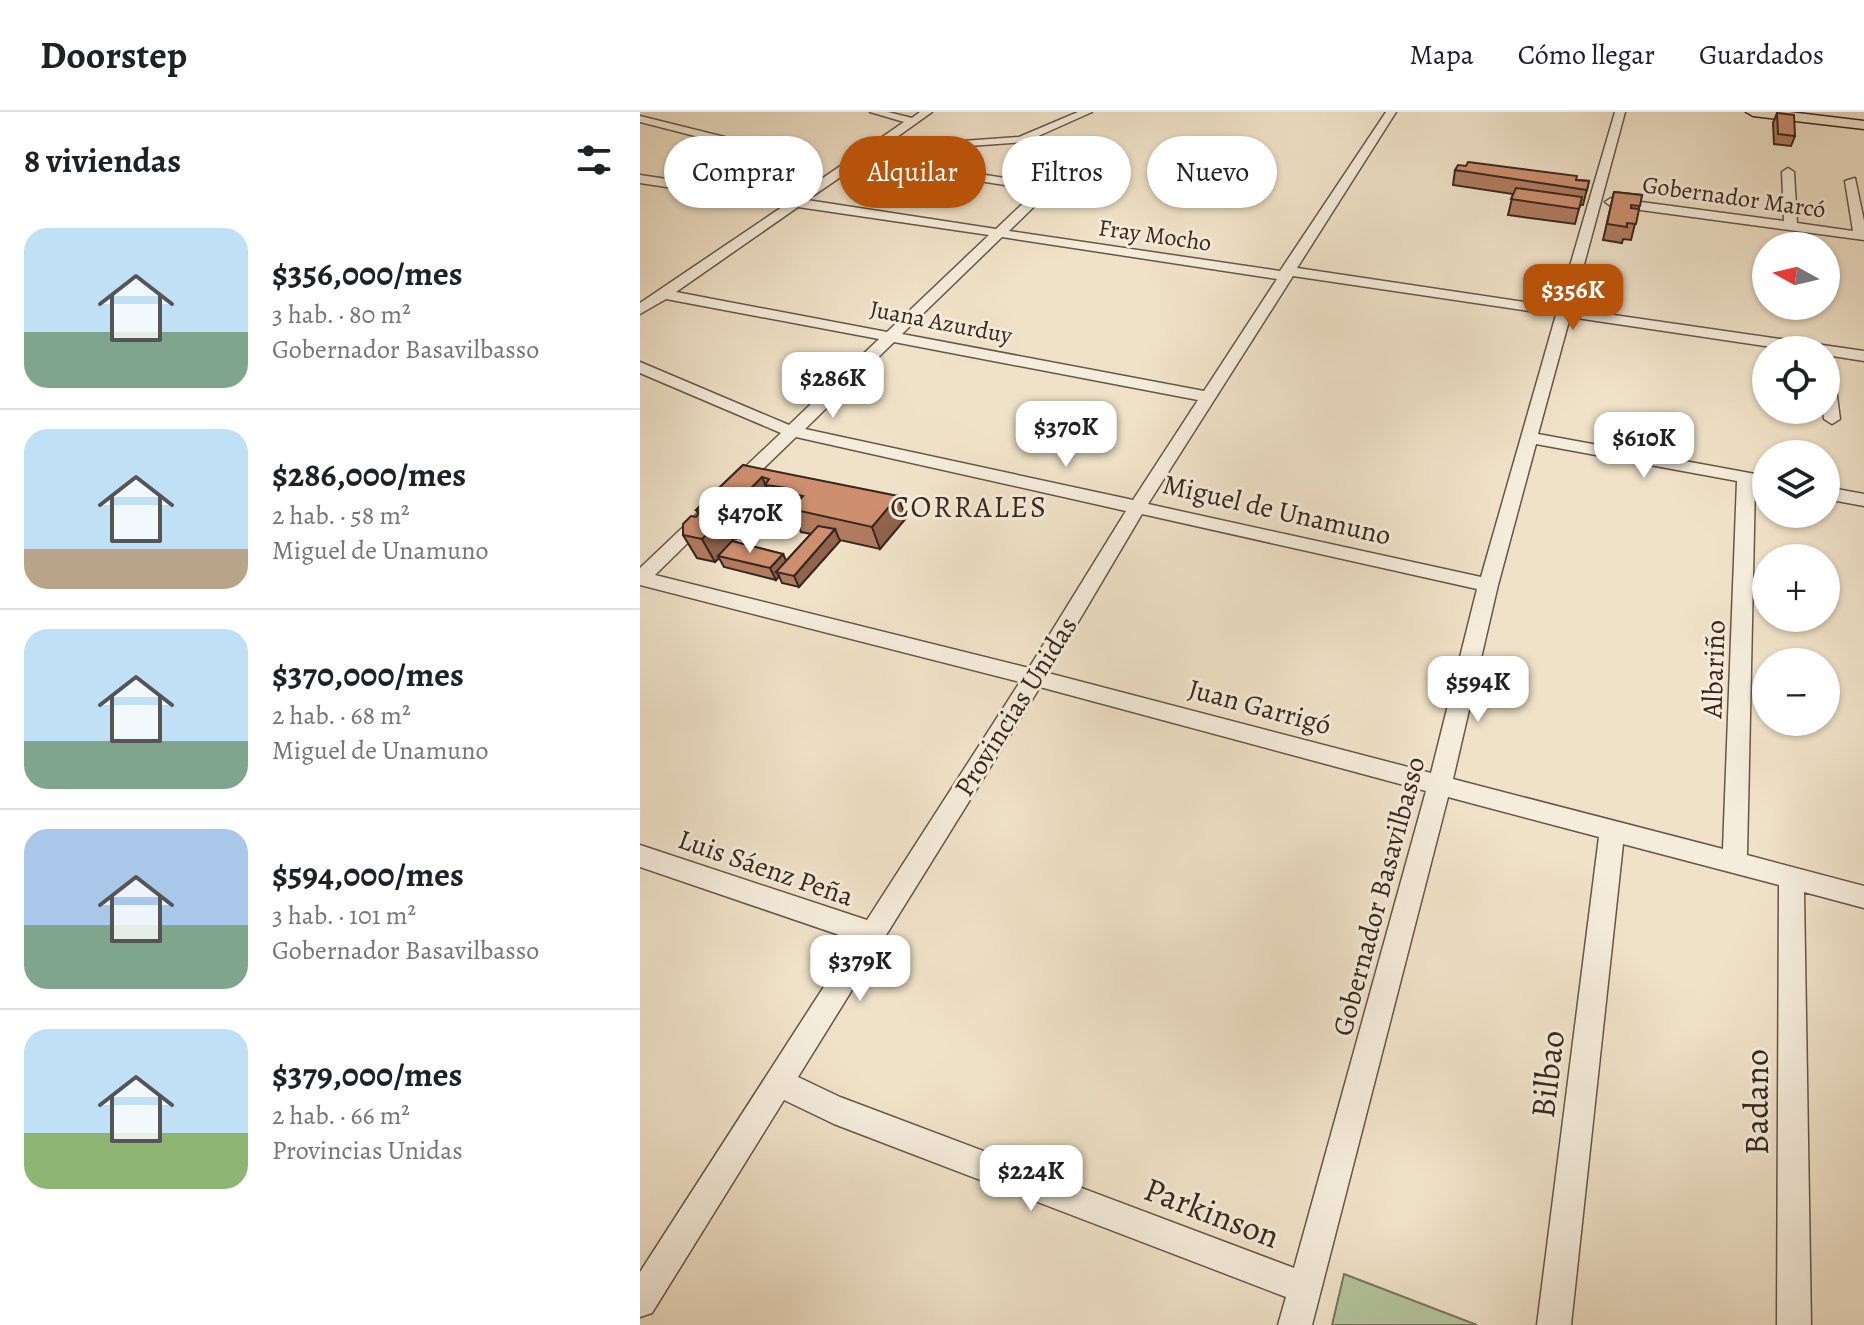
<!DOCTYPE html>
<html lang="es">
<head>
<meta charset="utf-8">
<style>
  body { margin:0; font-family:Alegreya,serif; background:#f2f2f2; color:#202124; height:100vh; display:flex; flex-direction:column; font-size:30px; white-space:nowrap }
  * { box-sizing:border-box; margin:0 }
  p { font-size:26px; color:#757577 }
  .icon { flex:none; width:44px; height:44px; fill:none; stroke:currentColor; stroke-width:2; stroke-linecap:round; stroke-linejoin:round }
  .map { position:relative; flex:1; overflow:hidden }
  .drawer { display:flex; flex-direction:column; background:#fff; width:640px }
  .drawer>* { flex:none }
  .banner { position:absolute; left:24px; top:24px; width:760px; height:72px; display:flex; gap:16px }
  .needle { width:52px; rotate:278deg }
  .tools { position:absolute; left:1112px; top:120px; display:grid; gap:16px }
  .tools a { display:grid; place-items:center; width:88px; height:88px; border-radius:50%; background:#fff; box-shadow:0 2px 6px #0004; font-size:40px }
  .price { position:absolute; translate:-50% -68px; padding:0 18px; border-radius:16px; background:#fff; color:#222; font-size:26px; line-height:52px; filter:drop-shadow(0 2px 4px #0008) }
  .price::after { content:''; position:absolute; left:50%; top:48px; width:24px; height:18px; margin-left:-12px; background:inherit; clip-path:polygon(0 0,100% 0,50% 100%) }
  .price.active { background:#b45309; color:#fff }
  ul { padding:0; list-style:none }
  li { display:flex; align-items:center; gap:24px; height:200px; padding:0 24px }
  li+li { border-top:2px solid #e0e0e0 }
  li span { display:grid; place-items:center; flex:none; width:224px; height:160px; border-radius:24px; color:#555 }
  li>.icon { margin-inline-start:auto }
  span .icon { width:96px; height:96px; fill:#fffc; stroke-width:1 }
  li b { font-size:34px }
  h2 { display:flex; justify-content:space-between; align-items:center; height:96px; padding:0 24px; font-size:34px }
  .tag { padding:0 28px; border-radius:36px; background:#fff; box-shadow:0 2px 6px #0004; font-size:28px; line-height:72px }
  .tag.active { background:#b45309; color:#fff }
  header { display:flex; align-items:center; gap:48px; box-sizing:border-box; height:112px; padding:0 40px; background:#fff; border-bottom:2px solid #e0e0e0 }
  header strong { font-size:38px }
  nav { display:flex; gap:44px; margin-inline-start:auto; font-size:28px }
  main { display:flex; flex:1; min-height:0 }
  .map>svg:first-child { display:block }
  .green { fill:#b4c49b; stroke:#76765d; stroke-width:2 }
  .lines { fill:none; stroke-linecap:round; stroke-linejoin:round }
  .minor-casing { stroke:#655649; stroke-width:3 }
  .major-casing { stroke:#37271f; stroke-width:3 }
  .minor { fill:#f5ecdb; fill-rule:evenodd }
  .major { fill:#f0e2c8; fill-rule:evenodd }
  .wall { fill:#b07b5f; stroke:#37271f; stroke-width:2; fill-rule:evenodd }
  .shaded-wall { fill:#90644d; stroke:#37271f; stroke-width:2 }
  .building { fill:#cd8f6e; stroke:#37271f; stroke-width:2 }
  .labels { text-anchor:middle; stroke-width:6; stroke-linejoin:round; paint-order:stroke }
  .far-street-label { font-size:24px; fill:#37271f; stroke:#f5ecdb }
  .street-label { font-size:28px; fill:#37271f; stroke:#f5ecdb }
  .neighbourhood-label { font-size:30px; letter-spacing:2px; fill:#37271f; stroke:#f5ecdb }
  .near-street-label { font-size:34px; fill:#37271f; stroke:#f5ecdb }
</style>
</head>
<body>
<header>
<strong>Doorstep</strong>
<nav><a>Mapa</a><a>Cómo llegar</a><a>Guardados</a></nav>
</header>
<main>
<section class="drawer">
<h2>8 viviendas<svg class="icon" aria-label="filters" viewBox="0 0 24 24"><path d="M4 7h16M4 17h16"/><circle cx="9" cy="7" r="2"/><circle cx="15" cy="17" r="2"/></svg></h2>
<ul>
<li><span style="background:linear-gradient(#bfe0f5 65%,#7fa58c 0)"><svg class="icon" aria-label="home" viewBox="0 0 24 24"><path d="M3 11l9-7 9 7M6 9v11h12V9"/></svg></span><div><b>$356,000/mes</b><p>3 hab. · 80 m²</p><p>Gobernador Basavilbasso</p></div></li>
<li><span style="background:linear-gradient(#bfe0f5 75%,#b9a48a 0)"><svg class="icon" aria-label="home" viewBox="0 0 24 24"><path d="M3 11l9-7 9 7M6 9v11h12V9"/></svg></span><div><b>$286,000/mes</b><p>2 hab. · 58 m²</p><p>Miguel de Unamuno</p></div></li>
<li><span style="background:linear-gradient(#bfe0f5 70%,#7fa58c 0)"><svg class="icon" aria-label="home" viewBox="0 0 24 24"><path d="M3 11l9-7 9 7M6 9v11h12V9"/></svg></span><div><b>$370,000/mes</b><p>2 hab. · 68 m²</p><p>Miguel de Unamuno</p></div></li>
<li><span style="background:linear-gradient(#a9c7e8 60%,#7fa58c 0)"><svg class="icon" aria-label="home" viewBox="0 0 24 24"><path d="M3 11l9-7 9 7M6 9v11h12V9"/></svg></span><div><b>$594,000/mes</b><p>3 hab. · 101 m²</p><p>Gobernador Basavilbasso</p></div></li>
<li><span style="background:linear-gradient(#bfe0f5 65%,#8fb573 0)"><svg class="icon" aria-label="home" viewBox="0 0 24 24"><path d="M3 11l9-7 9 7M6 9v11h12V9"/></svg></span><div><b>$379,000/mes</b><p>2 hab. · 66 m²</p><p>Provincias Unidas</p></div></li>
</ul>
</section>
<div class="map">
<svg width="1224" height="1213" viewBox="0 0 1224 1213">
  <rect width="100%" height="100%" fill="#f0e2c8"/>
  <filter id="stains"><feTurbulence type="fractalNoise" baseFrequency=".0025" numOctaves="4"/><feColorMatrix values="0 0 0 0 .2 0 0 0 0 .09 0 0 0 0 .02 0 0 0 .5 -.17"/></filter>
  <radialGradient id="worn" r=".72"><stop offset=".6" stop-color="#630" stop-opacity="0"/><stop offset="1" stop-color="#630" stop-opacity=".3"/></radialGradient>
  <path class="green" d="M704 1162 837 1213H692Z"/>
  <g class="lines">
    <defs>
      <g id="minor">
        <path d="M230 0H248L272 6 280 0H292L229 45 274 52 309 30 379 25 438 0H452L385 30 316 35 287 54 404 72 421 60H429V66L410 79 369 119 640 159 746 0H756L657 156 918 195 975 0H985L932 197 1224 239V249L1186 243V238H1152L930 205 898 322 1126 364V374L1115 372 1107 743 1224 774V796L1164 780 1171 1213H1137L1139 773 983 732 931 1213H897L959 725 808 685 672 1213H638L646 1185 194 1012 144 988 12 1201 0 1205V1160L214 828 0 755V733L227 808 380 570 0 473V456L60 399H72L75 403 72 407 15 463 389 556 486 399 156 325 99 380H87L84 376 87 372 141 321 0 261V250L149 313 239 227 26 187 0 202V191L145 93 0 71V63L154 86 264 10ZM221 51 397 78 356 117 167 88ZM158 95 349 123 247 220 36 180ZM362 125 637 167 564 279 262 222ZM653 164 916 203 841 465 508 392ZM254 230 558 288 493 388 165 317ZM896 332 1097 369 1083 737 813 667 858 473ZM502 402 837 477 791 661 408 561ZM400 575 786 679 654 1156 200 985 158 965Z"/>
        <path d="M0 4 157 43 159 45 153 49 0 10Z"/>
        <path d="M1148 56 1154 60 1157 111 1213 119 1205 69 1215 66 1224 109V128L971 94 965 90 971 86 1144 109 1142 60Z"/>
        <path d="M1186 256 1194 261 1200 307 1192 312 1184 307 1183 298H1186Z"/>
        <path d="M1186 375 1224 382V394L1186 387Z"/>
      </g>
      <path id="major" d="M1106 0H1149L1224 9V17L1113 4Z"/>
    </defs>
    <use href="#minor" class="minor-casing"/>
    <use href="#major" class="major-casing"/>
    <use href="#minor" class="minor"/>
    <use href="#major" class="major"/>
  </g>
  <g class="wall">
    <path d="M1137 1 1155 24 1151 34 1134 32 1133 11Z"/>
    <path d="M815 58 936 68 949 69 943 93H940L935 112 868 103 873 82 813 73Z"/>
    <path d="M974 80 1002 83 991 128 983 127 982 131 963 128Z"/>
    <path d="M103 353 266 406 240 437 200 428 159 475 142 471 139 464 136 468 84 455 79 446 75 450 57 446 43 423 59 402 56 398ZM132 388 136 396 151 398 161 420 171 422 146 449 143 442 93 430 91 426 96 427Z"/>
  </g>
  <g class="shaded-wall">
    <path d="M122 365 132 388 96 427 84 404Z"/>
    <path d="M258 384 266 406 240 437 232 415Z"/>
    <path d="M67 401 75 414 81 408 94 430 78 444 79 446 75 450 62 427 64 404Z"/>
    <path d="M195 417 200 429 159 475 154 464Z"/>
    <path d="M143 442 148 453 136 460 139 464 136 468 130 456Z"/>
  </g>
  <g class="building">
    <path d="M1137 1 1154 3 1155 24 1138 22Z"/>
    <path d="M828 50 937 64 936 68 949 69 947 78 815 58 818 53 826 54Z"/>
    <path d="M876 76 942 85 939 97 871 87Z"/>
    <path d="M974 80 1002 83 1000 94 991 93V96L999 97 996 112 987 111V115L967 112Z"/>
    <path d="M103 353 258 384 232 415 151 397 163 384 145 380 148 376 125 373 129 367 122 365 84 404 67 401 64 404 81 408 62 427 43 423V412L51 404 56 405 61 399 56 398Z"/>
    <path d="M178 414 195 417 154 464 136 460Z"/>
    <path d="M92 429 143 442 130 456 78 444Z"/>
  </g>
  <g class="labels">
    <g class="far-street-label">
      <text transform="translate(1094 85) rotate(8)" y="8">Gobernador Marcó</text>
      <text transform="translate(515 123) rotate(8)" y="8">Fray Mocho</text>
      <text transform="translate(301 210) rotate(11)" y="8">Juana Azurduy</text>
    </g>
    <g class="street-label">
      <text transform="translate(637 397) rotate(13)" y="10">Miguel de Unamuno</text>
      <text transform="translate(1073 557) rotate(-88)" y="10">Albariño</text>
      <text transform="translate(375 594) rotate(-58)" y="10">Provincias Unidas</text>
      <text transform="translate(620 594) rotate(15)" y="10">Juan Garrigó</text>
      <text transform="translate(126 755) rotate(19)" y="10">Luis Sáenz Peña</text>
      <text transform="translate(738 784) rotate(-75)" y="10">Gobernador Basavilbasso</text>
    </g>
    <g class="neighbourhood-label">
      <text x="329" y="405">CORRALES</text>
    </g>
    <g class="near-street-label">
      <text transform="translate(907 962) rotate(-83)" y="12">Bilbao</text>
      <text transform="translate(1116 990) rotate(-90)" y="12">Badano</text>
      <text transform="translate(572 1100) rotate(21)" y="12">Parkinson</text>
    </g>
  </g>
  <rect width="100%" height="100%" filter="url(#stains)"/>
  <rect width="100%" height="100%" fill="url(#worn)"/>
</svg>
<div class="tools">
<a><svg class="needle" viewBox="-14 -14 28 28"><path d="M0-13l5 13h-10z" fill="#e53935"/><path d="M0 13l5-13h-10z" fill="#757577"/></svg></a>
<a><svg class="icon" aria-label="locate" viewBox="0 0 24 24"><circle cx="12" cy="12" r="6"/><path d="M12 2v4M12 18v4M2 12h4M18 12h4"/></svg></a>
<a><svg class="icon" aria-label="layers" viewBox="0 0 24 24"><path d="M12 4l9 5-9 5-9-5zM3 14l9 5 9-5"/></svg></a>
<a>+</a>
<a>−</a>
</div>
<b class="price active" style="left:933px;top:220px">$356K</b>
<b class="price" style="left:193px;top:308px">$286K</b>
<b class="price" style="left:426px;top:357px">$370K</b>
<b class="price" style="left:1004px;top:368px">$610K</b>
<b class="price" style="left:110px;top:443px">$470K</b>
<b class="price" style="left:838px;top:612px">$594K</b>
<b class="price" style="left:220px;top:891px">$379K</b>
<b class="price" style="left:391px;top:1101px">$224K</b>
<div class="banner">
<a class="tag">Comprar</a>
<a class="tag active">Alquilar</a>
<a class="tag">Filtros</a>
<a class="tag">Nuevo</a>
</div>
</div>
</main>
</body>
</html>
